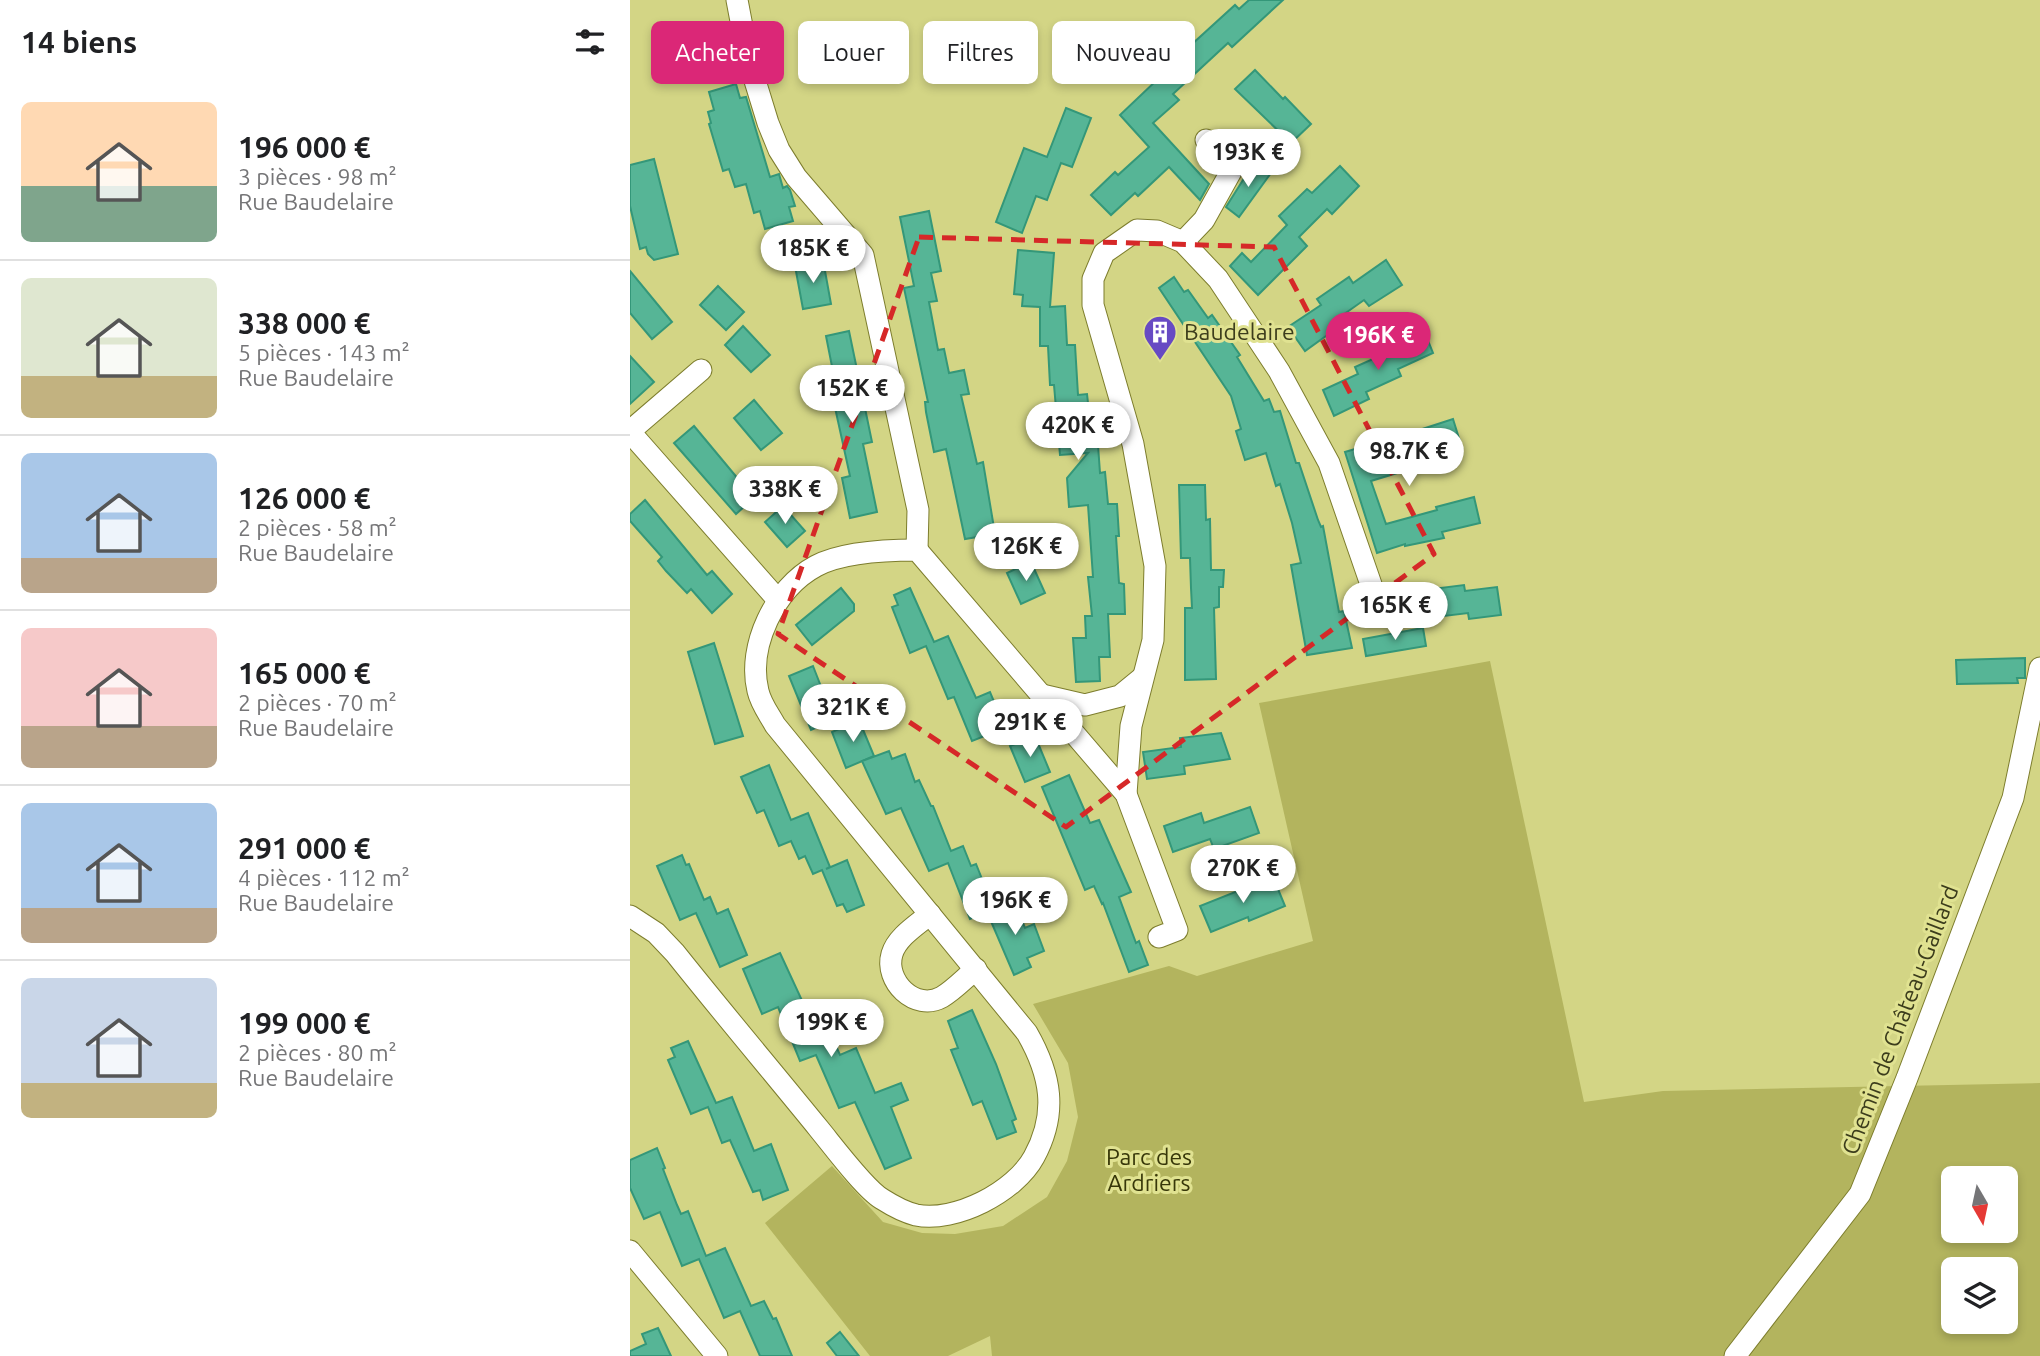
<!DOCTYPE html>
<html lang="fr">
<head>
<meta charset="utf-8">
<style>
  body { margin:0; font-family:Ubuntu,sans-serif; background:#f2f2f2; color:#202124; height:100vh; display:flex; flex-direction:column; font-size:26px; white-space:nowrap }
  * { box-sizing:border-box; margin:0 }
  p { font-size:23px; color:#757577 }
  .icon { flex:none; width:38px; height:38px; fill:none; stroke:currentColor; stroke-width:2; stroke-linecap:round; stroke-linejoin:round }
  .map { position:relative; flex:1; overflow:hidden }
  .sheet { display:flex; flex-direction:column; background:#fff; width:630px }
  .sheet>* { flex:none }
  .banner { position:absolute; left:21px; top:21px; width:665px; height:63px; display:flex; gap:14px }
  .needle { width:46px; rotate:171deg }
  .fabs { position:absolute; left:1311px; top:1166px; display:grid; gap:14px }
  .fabs a { display:grid; place-items:center; width:77px; height:77px; border-radius:10px; background:#fff; box-shadow:0 4px 10px #0003; font-size:35px }
  .price { position:absolute; translate:-50% -60px; padding:0 16px; border-radius:24px; background:#fff; color:#222; font-size:23px; line-height:46px; filter:drop-shadow(0 2px 4px #0008) }
  .price::after { content:''; position:absolute; left:50%; top:42px; width:21px; height:16px; margin-left:-10px; background:inherit; clip-path:polygon(0 0,100% 0,50% 100%) }
  .price.active { background:#db2777; color:#fff }
  ul { padding:0; list-style:none }
  li { display:flex; align-items:center; gap:21px; height:175px; padding:0 21px }
  li+li { border-top:2px solid #e0e0e0 }
  li span { display:grid; place-items:center; flex:none; width:196px; height:140px; border-radius:10px; color:#555 }
  li>.icon { margin-inline-start:auto }
  span .icon { width:84px; height:84px; fill:#fffc; stroke-width:1 }
  li b { font-size:30px }
  h2 { display:flex; justify-content:space-between; align-items:center; height:84px; padding:0 21px; font-size:30px }
  .chip { padding:0 24px; border-radius:10px; background:#fff; box-shadow:0 4px 10px #0003; font-size:24px; line-height:63px }
  .chip.active { background:#db2777; color:#fff }
  main { display:flex; flex:1; min-height:0 }
  .map>svg:first-child { display:block }
  .green { fill:#b3b45e; fill-rule:evenodd }
  .building { fill:#56b596; stroke:#349779; stroke-width:2 }
  .lines { fill:none; stroke-linecap:round; stroke-linejoin:round }
  .minor-casing { stroke:#7d7d2d; stroke-width:23 }
  .minor { stroke:#fff; stroke-width:21 }
  .marked { fill:none; stroke:#d62828; stroke-width:5; stroke-dasharray:14 9; stroke-linejoin:round }
  .labels { text-anchor:middle; stroke-width:6; stroke-linejoin:round; paint-order:stroke }
  .poi-label { font-size:23px; fill:#3c3d1c; stroke:#e0e291; text-anchor:start }
  .street-label { font-size:23px; fill:#3c3d1c; stroke:#e0e291 }
  .park-label { font-size:23px; fill:#373709; stroke:#e0e291 }
</style>
</head>
<body>
<main>
<section class="sheet">
<h2>14 biens<svg class="icon" aria-label="filters" viewBox="0 0 24 24"><path d="M4 7h16M4 17h16"/><circle cx="9" cy="7" r="2"/><circle cx="15" cy="17" r="2"/></svg></h2>
<ul>
<li><span style="background:linear-gradient(#ffd9b3 60%,#7fa58c 0)"><svg class="icon" aria-label="home" viewBox="0 0 24 24"><path d="M3 11l9-7 9 7M6 9v11h12V9"/></svg></span><div><b>196 000 €</b><p>3 pièces · 98 m²</p><p>Rue Baudelaire</p></div></li>
<li><span style="background:linear-gradient(#dfe7d0 70%,#c2b280 0)"><svg class="icon" aria-label="home" viewBox="0 0 24 24"><path d="M3 11l9-7 9 7M6 9v11h12V9"/></svg></span><div><b>338 000 €</b><p>5 pièces · 143 m²</p><p>Rue Baudelaire</p></div></li>
<li><span style="background:linear-gradient(#a9c7e8 75%,#b9a48a 0)"><svg class="icon" aria-label="home" viewBox="0 0 24 24"><path d="M3 11l9-7 9 7M6 9v11h12V9"/></svg></span><div><b>126 000 €</b><p>2 pièces · 58 m²</p><p>Rue Baudelaire</p></div></li>
<li><span style="background:linear-gradient(#f6c9c9 70%,#b9a48a 0)"><svg class="icon" aria-label="home" viewBox="0 0 24 24"><path d="M3 11l9-7 9 7M6 9v11h12V9"/></svg></span><div><b>165 000 €</b><p>2 pièces · 70 m²</p><p>Rue Baudelaire</p></div></li>
<li><span style="background:linear-gradient(#a9c7e8 75%,#b9a48a 0)"><svg class="icon" aria-label="home" viewBox="0 0 24 24"><path d="M3 11l9-7 9 7M6 9v11h12V9"/></svg></span><div><b>291 000 €</b><p>4 pièces · 112 m²</p><p>Rue Baudelaire</p></div></li>
<li><span style="background:linear-gradient(#c9d6e8 75%,#c2b280 0)"><svg class="icon" aria-label="home" viewBox="0 0 24 24"><path d="M3 11l9-7 9 7M6 9v11h12V9"/></svg></span><div><b>199 000 €</b><p>2 pièces · 80 m²</p><p>Rue Baudelaire</p></div></li>
</ul>
</section>
<div class="map">
<svg width="1410" height="1356" viewBox="0 0 1410 1356">
  <rect width="100%" height="100%" fill="#d3d585"/>
  <path class="green" d="M860 661 954 1102 1033 1091 1410 1083V1356H362L360 1336 318 1356H240L135 1223 202 1166 253 1222 292 1233 325 1234 373 1226 417 1197 437 1161 448 1117 438 1063 403 1004 539 966 567 976 683 941 629 703ZM1323 1178H1376V1230H1323ZM1323 1269H1376V1321H1323Z"/>
  <g class="building">
    <path d="M619 0H653L602 47 598 43 543 94 549 100 523 123 579 184 570 200 539 167 508 196 505 193 481 215 461 195 485 172 488 175 519 147 490 115 529 78 525 74 558 42 561 45 605 5 609 9Z"/>
    <path d="M625 70 653 99 655 97 681 124 661 143 605 89Z"/>
    <path d="M106 84 110 98 116 97 140 177 149 174 153 188 157 186 160 190 165 206 159 207 163 221 135 229 130 211 124 213 116 184 105 187 99 169 93 171 79 124 81 123 78 112 84 110 79 92Z"/>
    <path d="M436 108 461 118 442 167 431 163 417 200 406 196 392 233 366 222 394 148 417 157Z"/>
    <path d="M24 159 48 254 24 260 18 254 16 247 10 249 0 206V165Z"/>
    <path d="M625 161 641 173 609 217 596 207Z"/>
    <path d="M710 166 729 186 702 214 697 209 669 237 677 246 628 295 600 266 612 253 621 262 657 225 649 216 677 189 682 193Z"/>
    <path d="M299 211 311 271 301 273 307 301 299 302 308 350 314 349 319 373 334 370 339 394 331 395 347 464 353 462 365 534 335 539 316 449 304 452 296 412 295 402H298L274 288 284 286 270 217Z"/>
    <path d="M388 250 424 253 420 307 435 306 437 345H445L448 395 457 394 458 403H462V418L466 417 470 473 475 472 478 504H487L489 536H486L489 583 494 584 495 614H478L480 657H469L470 681 446 682 443 638H456L455 616H462L458 577H463L458 505 439 507 437 478 458 453 430 455 424 385H420L418 346H410V307L392 306 393 295 384 294Z"/>
    <path d="M193 260 201 304 173 309 165 266Z"/>
    <path d="M756 260 772 285 739 306 734 300 703 322 707 328 675 351 658 327 691 305 687 299 719 277 723 283Z"/>
    <path d="M0 271 42 322 22 339 0 313Z"/>
    <path d="M544 277 554 292 558 290 578 318 582 315 610 355 607 357 634 401 639 399 644 412 650 411 666 463H669L688 520 691 527 693 526 709 612 714 611 722 648 677 655 661 565 671 563 662 523 650 484 646 486 636 453 615 460 606 431 611 429 601 396 529 288Z"/>
    <path d="M88 286 114 312 96 330 70 305Z"/>
    <path d="M113 326 140 355 121 372 95 345Z"/>
    <path d="M793 328 803 353 768 369 771 376 736 392 739 399 704 416 693 390 728 374 725 367 761 351 757 343Z"/>
    <path d="M219 331 242 442 233 444 247 512 220 518 212 478 220 476 204 403 209 402 196 336Z"/>
    <path d="M0 356 24 382 0 404Z"/>
    <path d="M124 400 152 433 131 450 104 418Z"/>
    <path d="M823 419 832 448 788 461 790 466 741 481 756 524 807 510 806 507 844 497 850 523 812 532 814 538 775 546V544L747 553 715 452 732 447 735 454 781 439 780 433Z"/>
    <path d="M64 426 124 498 106 514 44 443Z"/>
    <path d="M549 485H575L576 520 580 519 581 570H594L593 587H589V607L584 608 586 679 555 680V608H562L561 588 560 558H551Z"/>
    <path d="M15 500 77 575 82 571 102 594 82 613 61 589 57 593 36 571 28 561 32 557 0 521V514Z"/>
    <path d="M153 506 175 531 157 547 135 522Z"/>
    <path d="M401 562 415 593 391 604 377 573Z"/>
    <path d="M834 585 835 591 867 587 871 615 839 619 838 613 806 617 802 589Z"/>
    <path d="M211 588 224 604V611L182 645 166 625Z"/>
    <path d="M280 588 304 642 318 636 346 698 360 692 375 728 342 741 324 697 318 699 296 646 280 653 262 607 268 605 264 595Z"/>
    <path d="M793 628 796 646 736 656 733 639Z"/>
    <path d="M84 643 113 736 85 744 58 652Z"/>
    <path d="M1395 658V678H1387L1388 683 1327 684 1326 660Z"/>
    <path d="M183 666 204 720 181 730 159 676Z"/>
    <path d="M229 720 244 756 216 768 202 732Z"/>
    <path d="M591 733 600 759 554 766 555 774 517 779 513 752 551 747 550 738Z"/>
    <path d="M405 736 420 772 395 782 380 746Z"/>
    <path d="M259 751 262 759 275 754 285 782 289 780 301 806H303L321 851 333 846 341 866 346 864 364 909 340 919 318 863 299 871 271 808 256 814 232 761Z"/>
    <path d="M139 765 161 820 178 813 200 867 196 869 217 860 234 905 217 912 213 904 207 906 192 870 183 874 175 856 169 859 161 841 149 846 134 810 127 813 111 777Z"/>
    <path d="M439 775 460 823 469 820 501 892 489 897 506 943 509 941 518 965 499 972 473 903 472 904 464 886 455 890 412 787Z"/>
    <path d="M620 807 629 833 584 849 580 839 543 852 534 826 571 813 574 823Z"/>
    <path d="M52 855 56 865 59 864 74 900 80 897 87 914 98 909 117 955 90 967 66 913 50 920 27 866Z"/>
    <path d="M643 877 655 906 619 921 618 917 581 932 570 906Z"/>
    <path d="M384 901 395 928 404 924 414 951 397 958 401 967 384 975 357 912Z"/>
    <path d="M150 953 187 1033 198 1028 210 1055 226 1048 245 1093 271 1083 278 1100 261 1107 281 1158 255 1169 225 1102 209 1108 186 1055 170 1061 148 1007 132 1014 113 969Z"/>
    <path d="M342 1010 366 1064 386 1119 382 1121 386 1132 367 1139 352 1101 343 1105 321 1050 328 1048 318 1021Z"/>
    <path d="M58 1041 86 1103 102 1097 124 1151 141 1144 158 1190 133 1200 130 1190 123 1192 100 1140 92 1143 78 1107 61 1114 38 1060 45 1057 41 1048Z"/>
    <path d="M27 1148 35 1168 33 1169 47 1205 51 1214 58 1211 76 1256 95 1248 121 1306 134 1301 143 1319 146 1318 162 1356H130L110 1311 94 1318 69 1259 52 1266 30 1212 14 1219 0 1188V1160Z"/>
    <path d="M28 1328 41 1356H0V1351L16 1344 12 1334Z"/>
    <path d="M210 1332 229 1356H207L197 1343Z"/>
  </g>
  <g class="lines">
    <defs>
      <g id="minor">
        <path d="M107 0 118 58 138 123 149 150 166 177 233 255 288 510 287 550"/>
        <path d="M553 242 574 220 603 168 576 140"/>
        <path d="M0 431 71 370"/>
        <path d="M0 432 148 600"/>
        <path d="M412 695 455 705 490 696 512 678"/>
        <path d="M496 794 501 726 523 640 525 566 503 444 463 305V279L474 253 507 230 527 231 553 242 588 279 649 371 699 463 745 596 765 594"/>
        <path d="M300 914C287 925 267 937 262 954 254 981 285 1012 312 997 324 990 335 978 346 969"/>
        <path d="M0 916 26 933 45 953C92 1012 141 1070 189 1129 203 1146 235 1189 252 1199 263 1206 274 1212 286 1215 325 1223 385 1192 404 1157 428 1113 421 1075 397 1033L145 725C139 714 131 704 128 691 117 646 145 588 186 566 212 552 258 550 287 550L496 794 547 930 529 937"/>
        <path d="M0 1251 87 1356"/>
        <path d="M1105 1356 1230 1194 1277 1078 1383 798 1410 668"/>
      </g>
    </defs>
    <use href="#minor" class="minor-casing"/>
    <use href="#minor" class="minor"/>
  </g>
  <path class="marked" d="M289 237 644 247 804 554 436 827 148 634Z"/>
  <defs>
    <symbol id="building-pin" viewBox="-11 -11 22 30"><path d="M0 17L-7.5 6A9.5 9.5 0 1 1 7.5 6Z" fill="#674ac3" stroke="#e0e291"/><path d="M-4-6H4V6H1V3H-1V6H-4ZM-2.5-4.3h1.7v1.8h-1.7ZM.8-4.3h1.7v1.8H.8ZM-2.5-1h1.7V.8h-1.7ZM.8-1h1.7V.8H.8Z" fill="#fff"/></symbol>
  </defs>
  <g fill-rule="evenodd">
    <use href="#building-pin" x="511" y="313" width="38" height="52"/>
  </g>
  <g class="labels">
    <g class="poi-label">
      <text x="554" y="340">Baudelaire</text>
    </g>
    <g class="street-label">
      <text transform="translate(1270 1020) rotate(-69)" y="8">Chemin de Château-Gaillard</text>
    </g>
    <g class="park-label">
      <text x="519" y="1165">Parc des<tspan x="519" dy="26">Ardriers</tspan></text>
    </g>
  </g>
</svg>
<div class="fabs">
<a><svg class="needle" viewBox="-14 -14 28 28"><path d="M0-13l5 13h-10z" fill="#e53935"/><path d="M0 13l5-13h-10z" fill="#757577"/></svg></a>
<a><svg class="icon" aria-label="layers" viewBox="0 0 24 24"><path d="M12 4l9 5-9 5-9-5zM3 14l9 5 9-5"/></svg></a>
</div>
<b class="price" style="left:618px;top:189px">193K €</b>
<b class="price" style="left:183px;top:285px">185K €</b>
<b class="price active" style="left:748px;top:372px">196K €</b>
<b class="price" style="left:222px;top:425px">152K €</b>
<b class="price" style="left:448px;top:462px">420K €</b>
<b class="price" style="left:779px;top:488px">98.7K €</b>
<b class="price" style="left:155px;top:526px">338K €</b>
<b class="price" style="left:396px;top:583px">126K €</b>
<b class="price" style="left:765px;top:642px">165K €</b>
<b class="price" style="left:223px;top:744px">321K €</b>
<b class="price" style="left:400px;top:759px">291K €</b>
<b class="price" style="left:613px;top:905px">270K €</b>
<b class="price" style="left:385px;top:937px">196K €</b>
<b class="price" style="left:201px;top:1059px">199K €</b>
<div class="banner">
<a class="chip active">Acheter</a>
<a class="chip">Louer</a>
<a class="chip">Filtres</a>
<a class="chip">Nouveau</a>
</div>
</div>
</main>
</body>
</html>
